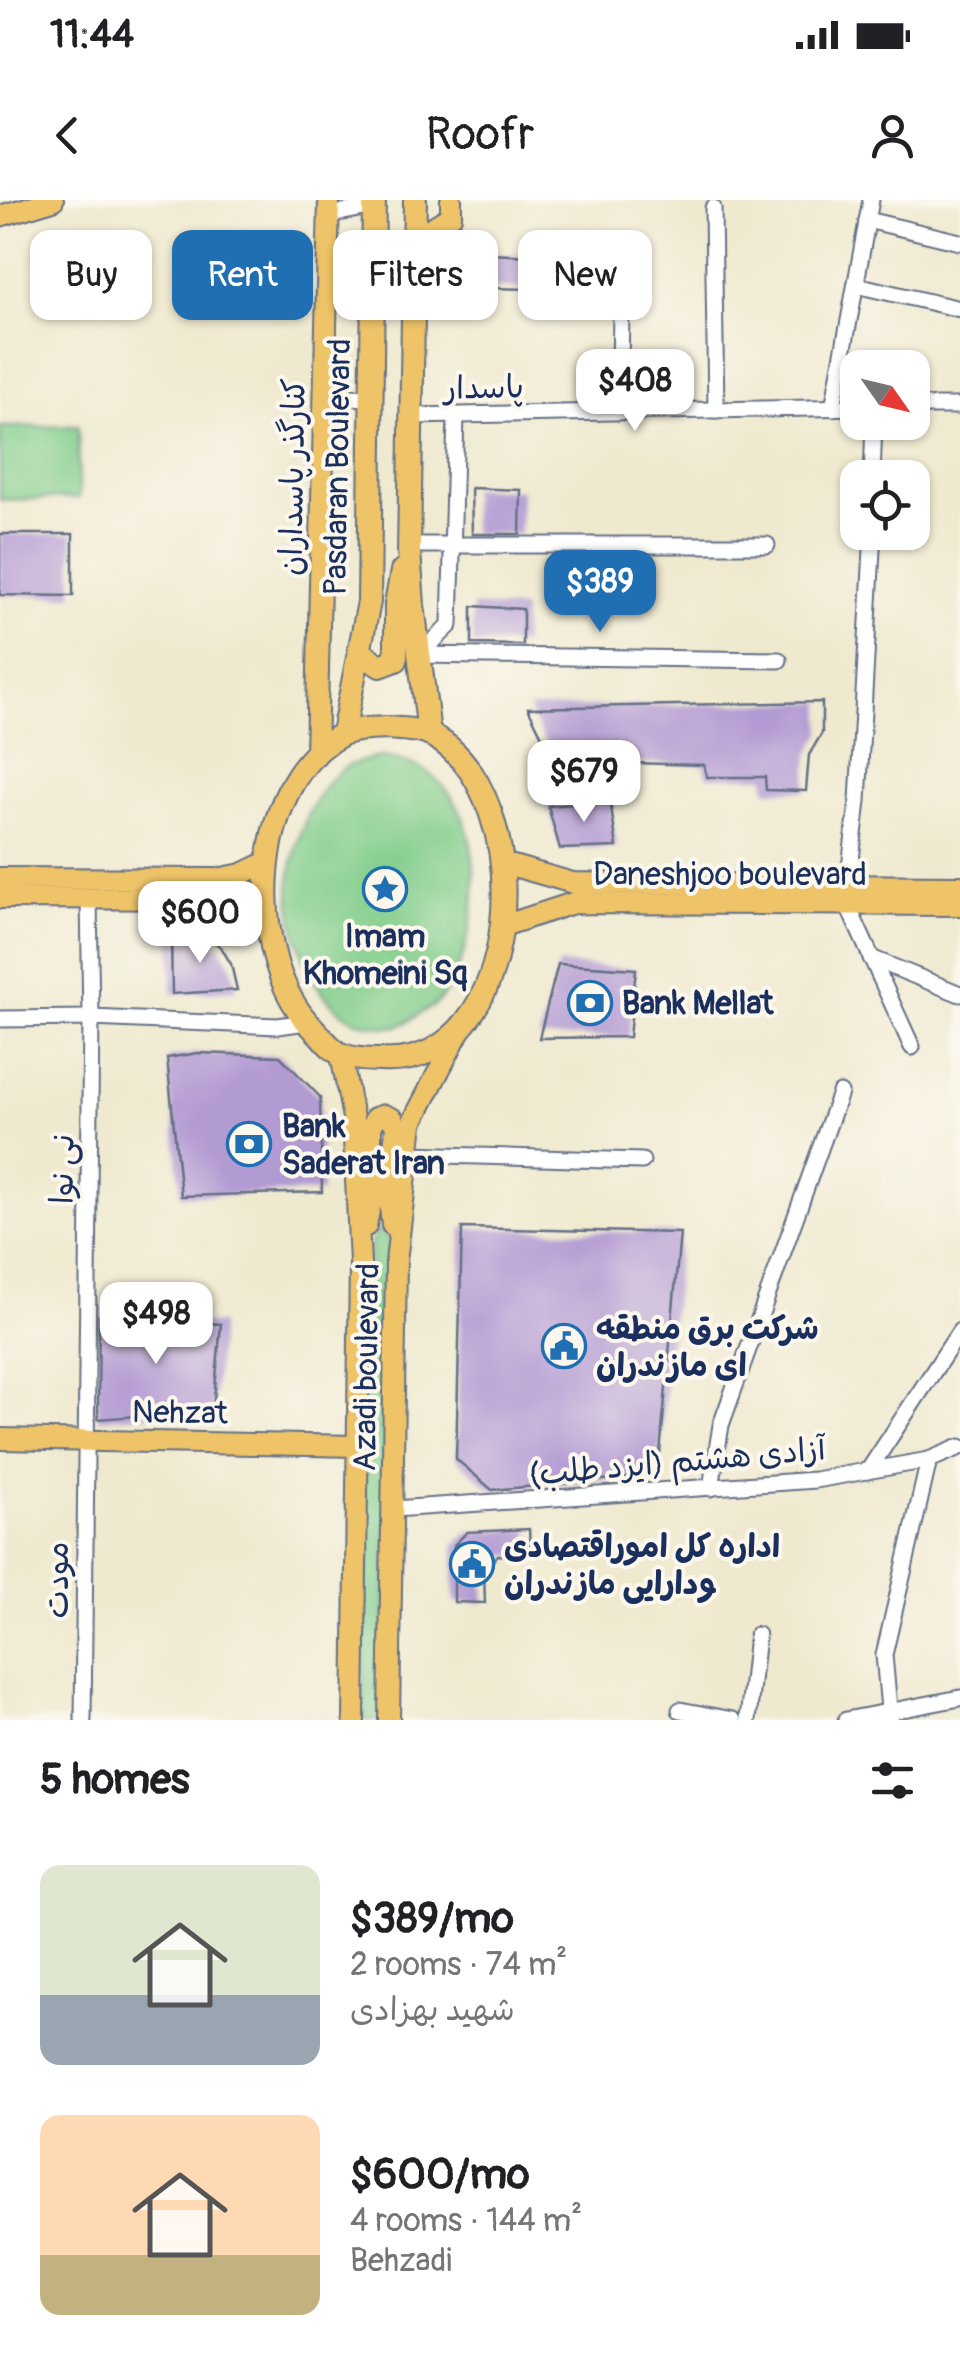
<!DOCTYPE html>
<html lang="en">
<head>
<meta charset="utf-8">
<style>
  body { margin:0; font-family:Pangolin,"Playpen Sans Arabic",sans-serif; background:#f6f6f6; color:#202124; height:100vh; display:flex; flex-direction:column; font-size:38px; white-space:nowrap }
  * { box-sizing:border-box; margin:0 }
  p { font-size:32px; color:#757577 }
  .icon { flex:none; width:55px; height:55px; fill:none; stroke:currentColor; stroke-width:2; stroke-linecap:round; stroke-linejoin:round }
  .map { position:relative; height:1520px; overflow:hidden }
  .sheet { display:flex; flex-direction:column; background:#fff; flex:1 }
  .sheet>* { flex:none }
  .banner { position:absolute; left:30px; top:30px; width:900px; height:90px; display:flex; gap:20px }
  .needle { width:65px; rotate:124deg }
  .fabs { position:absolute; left:840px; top:150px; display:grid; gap:20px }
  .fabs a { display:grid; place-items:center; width:90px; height:90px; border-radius:20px; background:#fff; box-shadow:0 2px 8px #0004; font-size:50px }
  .price { position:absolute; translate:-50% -85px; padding:0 22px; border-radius:20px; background:#fff; color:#222; font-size:32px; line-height:65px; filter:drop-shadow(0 2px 5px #0008) }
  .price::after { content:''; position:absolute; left:50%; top:60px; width:30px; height:22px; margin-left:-15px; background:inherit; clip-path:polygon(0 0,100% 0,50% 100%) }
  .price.selected { background:#1f6fb2; color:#fff }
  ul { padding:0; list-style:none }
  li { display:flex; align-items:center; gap:30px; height:250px; padding:0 40px }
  li span { display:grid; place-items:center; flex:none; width:280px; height:200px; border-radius:20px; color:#555 }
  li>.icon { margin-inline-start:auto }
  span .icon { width:120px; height:120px; fill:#fffc; stroke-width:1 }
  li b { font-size:42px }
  h2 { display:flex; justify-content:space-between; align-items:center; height:120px; padding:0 40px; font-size:42px }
  .tag { padding:0 35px; border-radius:20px; background:#fff; box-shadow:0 2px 8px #0004; font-size:35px; line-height:90px }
  .tag.selected { background:#1f6fb2; color:#fff }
  .status { display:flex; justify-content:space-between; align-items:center; height:70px; padding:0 50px; background:#fff; direction:ltr }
  .status svg { height:28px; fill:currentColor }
  header { display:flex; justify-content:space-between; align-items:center; height:130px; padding:0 40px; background:#fff; font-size:45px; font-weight:600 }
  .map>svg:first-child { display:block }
  .green { fill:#81cd8b; stroke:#4e7e74; stroke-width:2.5 }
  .building { fill:#b29ad3 }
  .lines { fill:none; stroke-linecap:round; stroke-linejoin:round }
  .minor-casing { stroke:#657086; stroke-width:19 }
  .major-casing { stroke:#657086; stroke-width:24 }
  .highway-casing { stroke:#657086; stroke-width:26 }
  .minor { stroke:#fff; stroke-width:15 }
  .major { stroke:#efc469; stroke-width:20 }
  .highway { stroke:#efc469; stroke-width:22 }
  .labels { text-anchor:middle; stroke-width:8; stroke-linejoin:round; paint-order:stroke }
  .street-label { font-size:32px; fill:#1b2f5e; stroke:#fbf7ec }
  .poi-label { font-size:32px; font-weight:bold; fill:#1b2f5e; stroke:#fbf7ec; text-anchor:start }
</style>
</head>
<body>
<div class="status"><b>11:44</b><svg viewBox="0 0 49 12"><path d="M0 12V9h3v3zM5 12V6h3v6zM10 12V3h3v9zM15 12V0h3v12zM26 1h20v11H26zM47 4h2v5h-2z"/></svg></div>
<header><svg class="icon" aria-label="back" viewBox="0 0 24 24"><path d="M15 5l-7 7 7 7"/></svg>Roofr<svg class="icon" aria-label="person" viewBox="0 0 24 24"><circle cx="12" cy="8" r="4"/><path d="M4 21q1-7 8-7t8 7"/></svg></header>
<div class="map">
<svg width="960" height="1520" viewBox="0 0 960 1520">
  <rect width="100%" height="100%" fill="#fbf7ec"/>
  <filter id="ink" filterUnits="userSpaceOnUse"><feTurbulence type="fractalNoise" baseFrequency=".01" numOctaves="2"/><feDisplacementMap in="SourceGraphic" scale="20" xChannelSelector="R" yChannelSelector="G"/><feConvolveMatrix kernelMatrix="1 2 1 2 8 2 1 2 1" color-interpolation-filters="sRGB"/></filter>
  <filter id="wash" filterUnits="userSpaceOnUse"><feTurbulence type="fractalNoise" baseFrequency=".0048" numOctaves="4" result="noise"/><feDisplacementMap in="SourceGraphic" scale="40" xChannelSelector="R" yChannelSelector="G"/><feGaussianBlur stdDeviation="2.25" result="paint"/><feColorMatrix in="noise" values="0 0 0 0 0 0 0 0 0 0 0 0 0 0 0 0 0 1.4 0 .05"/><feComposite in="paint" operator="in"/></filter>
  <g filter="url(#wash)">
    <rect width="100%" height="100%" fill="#efe9cf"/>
    <g class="green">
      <path d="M78 226 79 298 0 300V227Z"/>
      <path d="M380 557C467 564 484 656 470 727 465 752 455 783 437 803 432 808 423 811 418 815 409 821 401 827 390 827 383 828 375 825 368 824 334 817 314 785 303 755 296 737 291 716 290 696 288 656 310 591 344 568 354 562 369 560 380 557Z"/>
      <path d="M379 1029 388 1039 390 1064 384 1520H363L365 1149 371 1042Z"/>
    </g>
    <g id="blocks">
      <g class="building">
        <path d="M444 52 532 56V89L445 87Z"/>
        <path d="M471 288 521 290 520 334H472Z"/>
        <path d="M0 334H73V396L0 395Z"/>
        <path d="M472 406 523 409V445L472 444Z"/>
        <path d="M822 502V533L809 555 806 591 766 590 765 577H707L704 565 554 561 528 508Z"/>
        <path d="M610 601 617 647 560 649 548 606Z"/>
        <path d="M196 735 210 739 221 747 231 764 237 790 172 794 171 736Z"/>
        <path d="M558 764 636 769 629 837 539 838Z"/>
        <path d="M198 853 280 856 320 897 322 992 181 996 167 858Z"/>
        <path d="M462 1028 680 1033 658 1275 492 1290 456 1259Z"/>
        <path d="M99 1116 221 1124 213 1210 98 1219Z"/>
        <path d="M529 1329 530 1346 519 1356 498 1355 484 1371 485 1403 454 1402V1345L467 1332Z"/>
      </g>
    </g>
  </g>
  <g filter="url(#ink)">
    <use href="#blocks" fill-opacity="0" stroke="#657086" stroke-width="2.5"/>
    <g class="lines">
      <defs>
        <g id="minor">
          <path d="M713 8 716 210"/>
          <path d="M329 15 374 6"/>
          <path d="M867 20 960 42"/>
          <path d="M856 85 960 109"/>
          <path d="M903 168 904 164 917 168"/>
          <path d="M323 196 372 198"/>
          <path d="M912 206H960"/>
          <path d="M833 208 871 0"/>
          <path d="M619 212 622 68"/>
          <path d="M411 216 858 207"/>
          <path d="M872 278 874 222"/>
          <path d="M410 345H767"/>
          <path d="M419 455 779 460"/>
          <path d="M419 455 450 425 456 215"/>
          <path d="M848 685 858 601 873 332"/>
          <path d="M847 704 912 847"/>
          <path d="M871 758 960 794"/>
          <path d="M0 819 91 818 278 826 306 822"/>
          <path d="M409 954 642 961"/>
          <path d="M868 1271 960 1131"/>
          <path d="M711 1288 721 1225 840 893"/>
          <path d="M394 1309 815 1280 929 1260 960 1247"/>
          <path d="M680 1510 733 1520"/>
          <path d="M83 1520 91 818 89 699"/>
          <path d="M748 1520 757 1435"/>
          <path d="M846 1520 960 1498"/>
          <path d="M890 1520 884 1455 929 1260"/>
        </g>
        <g id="major">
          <path d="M0 16 53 0"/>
          <path d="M413 39 451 16V0"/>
          <path d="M316 555 329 0"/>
          <path d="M503 663 573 683 960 686"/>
          <path d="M0 678 217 679 242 674 267 662"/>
          <path d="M0 698 215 699 242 710 267 726"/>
          <path d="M503 726 573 703 960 705"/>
          <path d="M341 855 353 918 360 1063 354 1520"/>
          <path d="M366 1026 371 1000V928L375 918 384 915 393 919 396 928 389 997 392 1025"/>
          <path d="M0 1239 358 1246"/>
          <path d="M389 1520 396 1062 412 923 461 828"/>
        </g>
        <g id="highway">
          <path d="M415 0 409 351 413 405 429 533"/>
          <path d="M359 451 380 466 396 460V404L402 371"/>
          <path d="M386 528C399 529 419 529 431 535 541 593 527 870 381 860 370 860 353 859 343 855 333 852 323 838 315 830 244 763 249 583 341 535 353 528 373 529 386 528Z"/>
          <path d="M343 533 369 402 374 0"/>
        </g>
      </defs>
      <use href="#minor" class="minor-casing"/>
      <use href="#major" class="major-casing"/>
      <use href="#highway" class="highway-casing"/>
      <use href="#minor" class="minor"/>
      <use href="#major" class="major"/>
      <use href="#highway" class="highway"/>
    </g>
  </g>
  <defs>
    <symbol id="sight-ring" viewBox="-11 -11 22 22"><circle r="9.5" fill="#fbf7ec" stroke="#1f6fb2" stroke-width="1.5"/><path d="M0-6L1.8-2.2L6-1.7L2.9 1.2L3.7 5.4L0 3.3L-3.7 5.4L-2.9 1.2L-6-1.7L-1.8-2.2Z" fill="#1f6fb2"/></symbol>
    <symbol id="bank-ring" viewBox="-11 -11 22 22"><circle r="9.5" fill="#fbf7ec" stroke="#1f6fb2" stroke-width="1.5"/><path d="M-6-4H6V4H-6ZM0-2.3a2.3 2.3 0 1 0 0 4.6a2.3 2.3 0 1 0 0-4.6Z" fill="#1f6fb2"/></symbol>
    <symbol id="civic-ring" viewBox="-11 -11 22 22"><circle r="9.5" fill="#fbf7ec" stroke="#1f6fb2" stroke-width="1.5"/><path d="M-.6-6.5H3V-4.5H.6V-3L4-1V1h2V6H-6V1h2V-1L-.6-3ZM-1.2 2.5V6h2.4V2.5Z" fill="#1f6fb2"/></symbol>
  </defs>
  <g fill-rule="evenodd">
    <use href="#sight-ring" x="360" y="664" width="50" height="50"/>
    <use href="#bank-ring" x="565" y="778" width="50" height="50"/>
    <use href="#bank-ring" x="224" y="919" width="50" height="50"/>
    <use href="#civic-ring" x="539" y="1121" width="50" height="50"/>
    <use href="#civic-ring" x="447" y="1339" width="50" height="50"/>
  </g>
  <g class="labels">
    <g class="street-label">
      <text transform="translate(484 187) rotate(-1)" y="11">پاسدار</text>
      <text transform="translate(337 267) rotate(-89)" y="11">Pasdaran Boulevard</text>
      <text transform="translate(292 277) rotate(-89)" y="11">کنارگذر پاسداران</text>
      <text x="730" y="685">Daneshjoo boulevard</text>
      <text transform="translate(62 969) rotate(-89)" y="11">نی نوا</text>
      <text transform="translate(366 1167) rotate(-89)" y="11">Azadi boulevard</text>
      <text transform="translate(180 1212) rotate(1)" y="11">Nehzat</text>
      <text transform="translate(677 1261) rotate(-5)" y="11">آزادی هشتم (ایزد طلب)</text>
      <text transform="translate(57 1380) rotate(-90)" y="11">مودت</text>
    </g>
    <g class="poi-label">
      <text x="385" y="747" text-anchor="middle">Imam<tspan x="385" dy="37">Khomeini Sq</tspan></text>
      <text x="622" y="814">Bank Mellat</text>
      <text x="282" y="937">Bank<tspan x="282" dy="37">Saderat Iran</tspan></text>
      <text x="596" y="1139">شرکت برق منطقه<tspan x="596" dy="37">ای مازندران</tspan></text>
      <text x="504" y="1357">اداره کل اموراقتصادی<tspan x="504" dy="37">ودارایی مازندران</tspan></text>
    </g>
  </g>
</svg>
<div class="fabs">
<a><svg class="needle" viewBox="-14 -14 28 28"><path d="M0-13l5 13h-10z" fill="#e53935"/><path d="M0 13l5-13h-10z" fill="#757577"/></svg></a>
<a><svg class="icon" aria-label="locate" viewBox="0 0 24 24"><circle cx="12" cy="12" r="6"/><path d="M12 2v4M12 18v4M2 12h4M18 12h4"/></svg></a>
</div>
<b class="price" style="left:635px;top:234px">$408</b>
<b class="price selected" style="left:600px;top:435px">$389</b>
<b class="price" style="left:584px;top:625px">$679</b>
<b class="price" style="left:200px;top:766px">$600</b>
<b class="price" style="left:156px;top:1167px">$498</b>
<div class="banner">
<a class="tag">Buy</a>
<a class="tag selected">Rent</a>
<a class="tag">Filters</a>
<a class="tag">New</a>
</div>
</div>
<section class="sheet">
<h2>5 homes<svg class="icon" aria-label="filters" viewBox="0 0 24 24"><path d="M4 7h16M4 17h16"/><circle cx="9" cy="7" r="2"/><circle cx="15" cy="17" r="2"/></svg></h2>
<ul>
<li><span style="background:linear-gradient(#dfe7d0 65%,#9aa5b1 0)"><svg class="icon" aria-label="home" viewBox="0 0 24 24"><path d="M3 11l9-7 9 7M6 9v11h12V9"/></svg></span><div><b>$389/mo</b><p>2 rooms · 74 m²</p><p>شهید بهزادی</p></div></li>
<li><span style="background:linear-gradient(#ffd9b3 70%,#c2b280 0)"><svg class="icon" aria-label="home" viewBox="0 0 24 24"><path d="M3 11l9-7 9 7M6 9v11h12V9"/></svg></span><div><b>$600/mo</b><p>4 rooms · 144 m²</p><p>Behzadi</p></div></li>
</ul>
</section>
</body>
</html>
